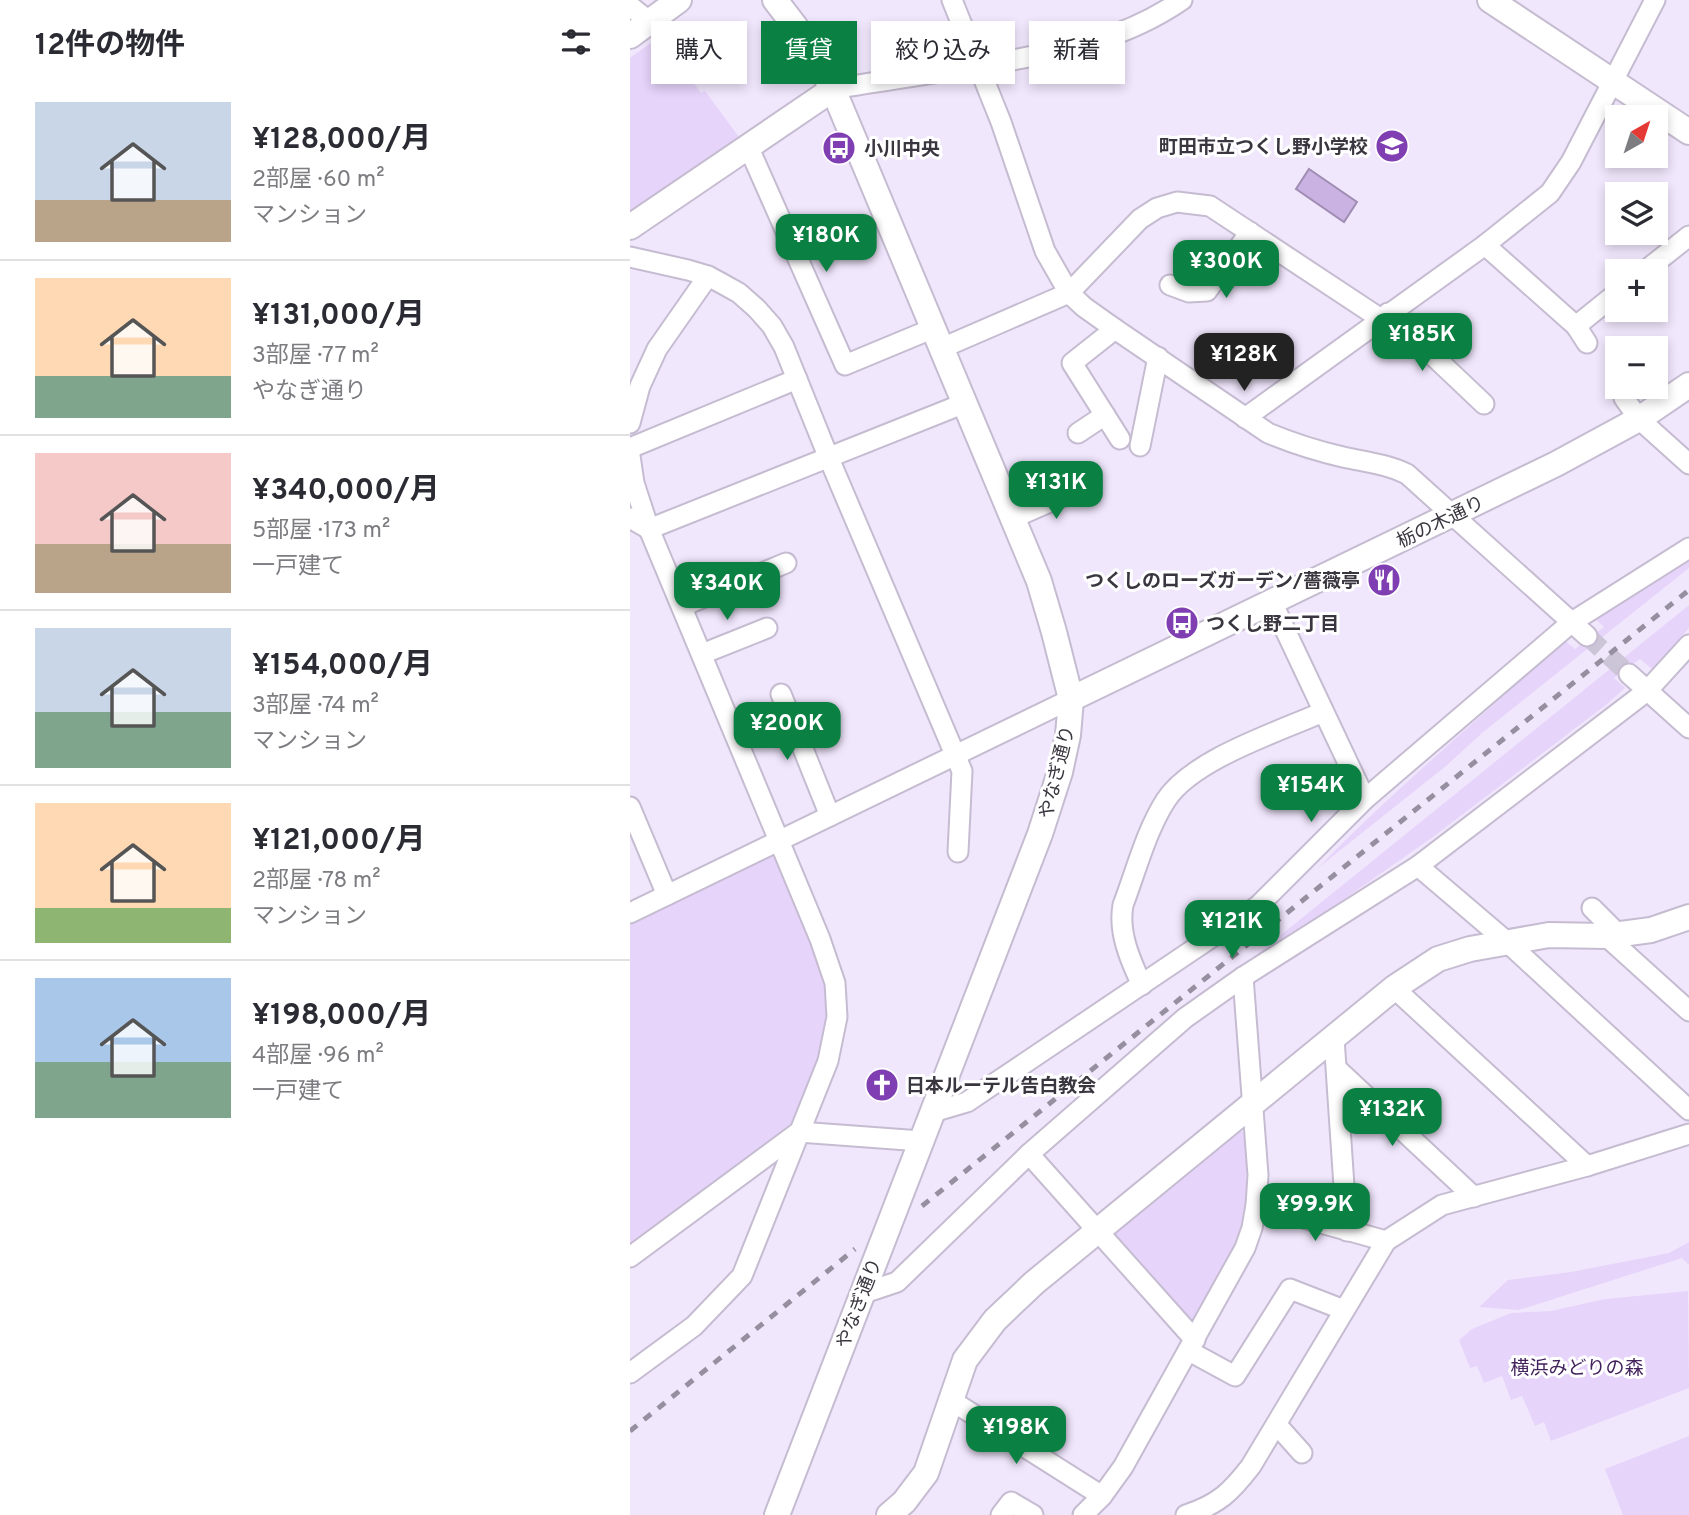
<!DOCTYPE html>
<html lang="ja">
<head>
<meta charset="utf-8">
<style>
  body { margin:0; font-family:Overpass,"Noto Sans JP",sans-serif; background:#f2f2f3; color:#2b2b33; height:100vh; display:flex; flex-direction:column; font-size:26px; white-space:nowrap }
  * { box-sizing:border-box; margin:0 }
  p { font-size:23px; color:#7c7c81 }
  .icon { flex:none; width:38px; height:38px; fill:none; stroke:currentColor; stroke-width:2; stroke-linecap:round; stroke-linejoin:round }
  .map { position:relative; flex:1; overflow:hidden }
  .details { display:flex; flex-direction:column; background:#fff; width:630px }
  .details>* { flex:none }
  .guide { position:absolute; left:21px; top:21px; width:665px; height:63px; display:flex; gap:14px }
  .needle { width:46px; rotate:39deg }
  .tools { position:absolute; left:975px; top:105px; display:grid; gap:14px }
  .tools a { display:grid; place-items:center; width:63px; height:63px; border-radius:0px; background:#fff; box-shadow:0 4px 10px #0003; font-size:35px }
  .price { position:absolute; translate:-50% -60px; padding:0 16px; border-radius:14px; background:#0b8043; color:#fff; font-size:23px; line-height:46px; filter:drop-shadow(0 2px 4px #0008) }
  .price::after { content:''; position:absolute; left:50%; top:42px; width:21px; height:16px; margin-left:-10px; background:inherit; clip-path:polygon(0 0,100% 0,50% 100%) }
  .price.current { background:#222; color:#fff }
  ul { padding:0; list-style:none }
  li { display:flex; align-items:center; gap:21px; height:175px; padding:0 35px }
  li+li { border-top:2px solid #e1e1e2 }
  li span { display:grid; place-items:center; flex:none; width:196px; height:140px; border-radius:0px; color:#555 }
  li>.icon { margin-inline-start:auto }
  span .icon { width:84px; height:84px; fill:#fffc; stroke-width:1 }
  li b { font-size:30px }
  h2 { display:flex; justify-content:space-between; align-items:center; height:84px; padding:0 35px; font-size:30px }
  .chip { padding:0 24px; border-radius:0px; background:#fff; box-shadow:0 4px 10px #0003; font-size:24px; line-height:63px }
  .chip.current { background:#0b8043; color:#fff }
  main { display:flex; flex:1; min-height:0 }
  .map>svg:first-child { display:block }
  .green { fill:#e6d4fa }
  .water { fill:#cab2e3; stroke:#9f8db2; stroke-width:2 }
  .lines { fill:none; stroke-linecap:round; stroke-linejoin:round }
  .minor-tunnel { stroke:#ccc4d7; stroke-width:19; stroke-dasharray:19 10; stroke-linecap:butt }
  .minor-casing { stroke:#c6bcd1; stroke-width:23 }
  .tertiary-casing { stroke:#c6bcd1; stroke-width:28 }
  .minor { stroke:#fff; stroke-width:19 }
  .tertiary { stroke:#fff; stroke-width:24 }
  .rail { stroke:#968f9f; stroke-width:5; stroke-dasharray:9 9; stroke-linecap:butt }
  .labels { text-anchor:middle; stroke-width:6; stroke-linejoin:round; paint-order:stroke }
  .poi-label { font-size:19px; font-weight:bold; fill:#3a363f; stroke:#fff; text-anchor:start }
  .street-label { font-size:19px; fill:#3a363f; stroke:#fff }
  .park-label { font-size:19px; fill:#43235d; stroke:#fff }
</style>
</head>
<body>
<main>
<section class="details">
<h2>12件の物件<svg class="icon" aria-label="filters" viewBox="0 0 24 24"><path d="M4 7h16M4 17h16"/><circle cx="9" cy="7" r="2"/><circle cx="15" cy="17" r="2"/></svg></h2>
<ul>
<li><span style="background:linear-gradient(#c9d6e8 70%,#b9a48a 0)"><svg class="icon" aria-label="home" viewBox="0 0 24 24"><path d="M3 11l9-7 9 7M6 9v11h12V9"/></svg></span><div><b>¥128,000/月</b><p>2部屋 · 60 m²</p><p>マンション</p></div></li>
<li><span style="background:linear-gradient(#ffd9b3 70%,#7fa58c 0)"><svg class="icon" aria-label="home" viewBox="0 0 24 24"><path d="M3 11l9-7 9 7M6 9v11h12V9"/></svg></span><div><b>¥131,000/月</b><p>3部屋 · 77 m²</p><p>やなぎ通り</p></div></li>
<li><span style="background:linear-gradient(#f6c9c9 65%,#b9a48a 0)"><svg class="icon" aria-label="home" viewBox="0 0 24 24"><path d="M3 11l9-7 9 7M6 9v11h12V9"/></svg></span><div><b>¥340,000/月</b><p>5部屋 · 173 m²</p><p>一戸建て</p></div></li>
<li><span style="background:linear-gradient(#c9d6e8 60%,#7fa58c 0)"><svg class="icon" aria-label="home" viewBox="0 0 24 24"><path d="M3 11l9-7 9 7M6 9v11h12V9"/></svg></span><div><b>¥154,000/月</b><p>3部屋 · 74 m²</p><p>マンション</p></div></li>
<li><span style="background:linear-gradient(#ffd9b3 75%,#8fb573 0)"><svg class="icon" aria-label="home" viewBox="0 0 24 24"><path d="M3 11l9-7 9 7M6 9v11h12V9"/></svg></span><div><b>¥121,000/月</b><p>2部屋 · 78 m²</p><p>マンション</p></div></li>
<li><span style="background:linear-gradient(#a9c7e8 60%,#7fa58c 0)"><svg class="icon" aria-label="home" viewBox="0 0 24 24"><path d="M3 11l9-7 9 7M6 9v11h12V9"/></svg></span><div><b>¥198,000/月</b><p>4部屋 · 96 m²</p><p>一戸建て</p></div></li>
</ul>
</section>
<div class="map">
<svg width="1059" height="1515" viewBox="0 0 1059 1515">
  <rect width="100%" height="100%" fill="#f1e7fd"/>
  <g class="green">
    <path d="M25 40 49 73 54 70 71 93 75 91 109 137 0 212V58Z"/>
    <path d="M1059 558V568L852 733 816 766 688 868C766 787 853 717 934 640L945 649 974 627 964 618Z"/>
    <path d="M1059 605V628L1022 669 1010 659 984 678 995 688 977 704 803 837 627 960 625 956Z"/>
    <path d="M140 856 148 859 198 984 199 1013 191 1060 161 1129 0 1248V924Z"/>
    <path d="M608 1130 615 1133C617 1171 618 1208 606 1245 598 1270 578 1298 566 1322H561L484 1238 487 1232Z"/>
    <path d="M1059 1242V1265L1052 1258 889 1310 849 1307 878 1280 941 1272 1039 1253Z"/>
    <path d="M1058 1291 1059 1388 921 1441 914 1422 905 1426 892 1396 881 1400 872 1376 854 1383 847 1366 840 1368 829 1340 842 1329 881 1313 921 1311 975 1299Z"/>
    <path d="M1059 1436V1515H993L975 1469Z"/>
  </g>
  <path class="water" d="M679 169 727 202 714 222 666 189Z"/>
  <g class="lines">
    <path class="minor-tunnel" d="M957 636 999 674"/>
    <defs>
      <g id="minor">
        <path d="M322 0 371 122 415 251 439 293 454 307 485 329 638 433C662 443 687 451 713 457 735 462 757 464 777 474L957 636"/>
        <path d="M0 6 20 22"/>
        <path d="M203 89C255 80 308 73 361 64 432 51 492 41 552 0"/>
        <path d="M118 146 215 365 304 328"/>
        <path d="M855 245 946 326 957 343"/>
        <path d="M0 257 58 270 78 276 91 283 109 293 127 309 142 326 154 347 198 456 332 771 328 852"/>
        <path d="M1015 271 1059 236"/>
        <path d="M540 285 559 292 577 291 620 232"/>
        <path d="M758 313 854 404"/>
        <path d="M946 326 987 293"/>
        <path d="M485 329 442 363 490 439"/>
        <path d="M312 348 439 293 510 219 527 208 547 202 580 206 751 319"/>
        <path d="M994 398 1009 419 1059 464"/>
        <path d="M615 418 855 245 920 193 941 162 1025 0"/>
        <path d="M0 423 10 386 27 349 78 276"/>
        <path d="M448 433 475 415"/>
        <path d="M510 446 528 357"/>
        <path d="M0 448 167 379"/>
        <path d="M0 456 4 483 19 529 190 939 205 983 207 1017 198 1061 112 1276 64 1326 0 1373"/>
        <path d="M0 518 19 529 335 403"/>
        <path d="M383 518 454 487"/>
        <path d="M642 602 735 799"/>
        <path d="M53 606 156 563"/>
        <path d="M72 654 137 628"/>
        <path d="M999 674 1059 728"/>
        <path d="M151 694 200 816"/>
        <path d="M0 807 37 895"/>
        <path d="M788 866 876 941 1059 1110"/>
        <path d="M962 908 988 934"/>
        <path d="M0 913 441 699"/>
        <path d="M976 936 1059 1011"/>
        <path d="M512 985C500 960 488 932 493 905 506 871 516 831 536 800 563 759 648 732 693 712"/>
        <path d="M764 988 957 1166"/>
        <path d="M704 1038 717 1231"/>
        <path d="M707 1069 844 1197"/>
        <path d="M303 1112 337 1102 628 906 735 799 942 622 1059 548"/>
        <path d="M399 1154 565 1340"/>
        <path d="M626 1205 756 1241"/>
        <path d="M0 1257 169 1132 291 1141"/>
        <path d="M231 1294 267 1282 399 1154 555 1018 613 977 788 866 1017 691 1059 645"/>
        <path d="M559 1351 605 1376 660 1289 714 1310"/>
        <path d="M322 1401 472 1496"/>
        <path d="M647 1425 672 1453"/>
        <path d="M371 1515 381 1502 403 1515"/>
        <path d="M453 1515 472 1496 493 1467 615 1248 622 1228 626 1205 628 1175 613 977"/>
        <path d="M556 1515C589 1504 601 1492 621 1466L756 1241 812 1205 957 1166 1059 1134"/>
      </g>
      <g id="tertiary">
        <path d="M145 0 165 26 203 89 409 581 424 632 441 699 438 735 430 772 410 834 147 1515"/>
        <path d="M860 0 1059 132"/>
        <path d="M0 36 49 0"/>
        <path d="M0 227 203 89"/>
        <path d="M441 699 926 464 1009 419 1059 385"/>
        <path d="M259 1515 274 1502 296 1473 335 1360 365 1320 404 1283 764 988 808 959 840 949 919 935 976 936 1021 930 1059 917"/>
      </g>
    </defs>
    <use href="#minor" class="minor-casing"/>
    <use href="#tertiary" class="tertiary-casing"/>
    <use href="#minor" class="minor"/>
    <use href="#tertiary" class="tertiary"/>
    <g class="rail">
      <path d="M292 1206 1059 590"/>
      <path d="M0 1431 225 1249"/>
    </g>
  </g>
  <defs>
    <symbol id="school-disc" viewBox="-11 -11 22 22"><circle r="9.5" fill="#7f3eb2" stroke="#fff"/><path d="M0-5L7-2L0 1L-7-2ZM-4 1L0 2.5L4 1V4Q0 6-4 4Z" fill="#fff"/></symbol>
    <symbol id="bus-disc" viewBox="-11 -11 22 22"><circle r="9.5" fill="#7f3eb2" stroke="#fff"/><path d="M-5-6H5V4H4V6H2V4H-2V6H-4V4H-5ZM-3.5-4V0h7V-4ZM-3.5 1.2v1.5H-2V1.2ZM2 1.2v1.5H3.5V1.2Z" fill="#fff"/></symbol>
    <symbol id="restaurant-disc" viewBox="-11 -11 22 22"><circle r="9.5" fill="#7f3eb2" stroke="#fff"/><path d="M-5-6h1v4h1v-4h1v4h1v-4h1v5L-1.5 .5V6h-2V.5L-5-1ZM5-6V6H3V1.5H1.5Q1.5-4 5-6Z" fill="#fff"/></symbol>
    <symbol id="church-disc" viewBox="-11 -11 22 22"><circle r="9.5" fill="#7f3eb2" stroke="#fff"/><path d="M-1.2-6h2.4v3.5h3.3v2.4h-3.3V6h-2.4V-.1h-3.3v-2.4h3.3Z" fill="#fff"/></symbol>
  </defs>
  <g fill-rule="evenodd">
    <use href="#school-disc" x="743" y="127" width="38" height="38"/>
    <use href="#bus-disc" x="190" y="129" width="38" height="38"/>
    <use href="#restaurant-disc" x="735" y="561" width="38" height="38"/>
    <use href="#bus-disc" x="533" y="604" width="38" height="38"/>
    <use href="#church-disc" x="233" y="1066" width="38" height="38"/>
  </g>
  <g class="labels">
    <g class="poi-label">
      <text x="738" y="153" text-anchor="end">町田市立つくし野小学校</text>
      <text x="234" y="155">小川中央</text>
      <text x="730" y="587" text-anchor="end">つくしのローズガーデン/薔薇亭</text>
      <text x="576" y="630">つくし野二丁目</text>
      <text x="276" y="1092">日本ルーテル告白教会</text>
    </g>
    <g class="street-label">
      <text transform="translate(810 521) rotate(-26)" y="7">栃の木通り</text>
      <text transform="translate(426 772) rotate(-76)" y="7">やなぎ通り</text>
      <text transform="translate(228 1303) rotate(-69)" y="7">やなぎ通り</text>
    </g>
    <g class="park-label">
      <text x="947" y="1374">横浜みどりの森</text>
    </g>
  </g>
</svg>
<div class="tools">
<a><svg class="needle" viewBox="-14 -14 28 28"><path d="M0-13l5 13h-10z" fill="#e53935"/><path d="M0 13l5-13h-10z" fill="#7c7c81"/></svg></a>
<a><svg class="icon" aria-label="layers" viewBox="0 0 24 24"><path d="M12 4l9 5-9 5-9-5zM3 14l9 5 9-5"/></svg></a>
<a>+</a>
<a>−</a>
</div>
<b class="price" style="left:196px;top:274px">¥180K</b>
<b class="price" style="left:596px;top:300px">¥300K</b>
<b class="price" style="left:792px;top:373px">¥185K</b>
<b class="price current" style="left:614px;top:393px">¥128K</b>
<b class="price" style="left:426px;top:521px">¥131K</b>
<b class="price" style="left:97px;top:622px">¥340K</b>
<b class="price" style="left:157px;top:762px">¥200K</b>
<b class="price" style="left:681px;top:824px">¥154K</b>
<b class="price" style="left:602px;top:960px">¥121K</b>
<b class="price" style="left:762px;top:1148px">¥132K</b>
<b class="price" style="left:685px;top:1243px">¥99.9K</b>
<b class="price" style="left:386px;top:1466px">¥198K</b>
<div class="guide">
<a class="chip">購入</a>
<a class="chip current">賃貸</a>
<a class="chip">絞り込み</a>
<a class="chip">新着</a>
</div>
</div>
</main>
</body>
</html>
